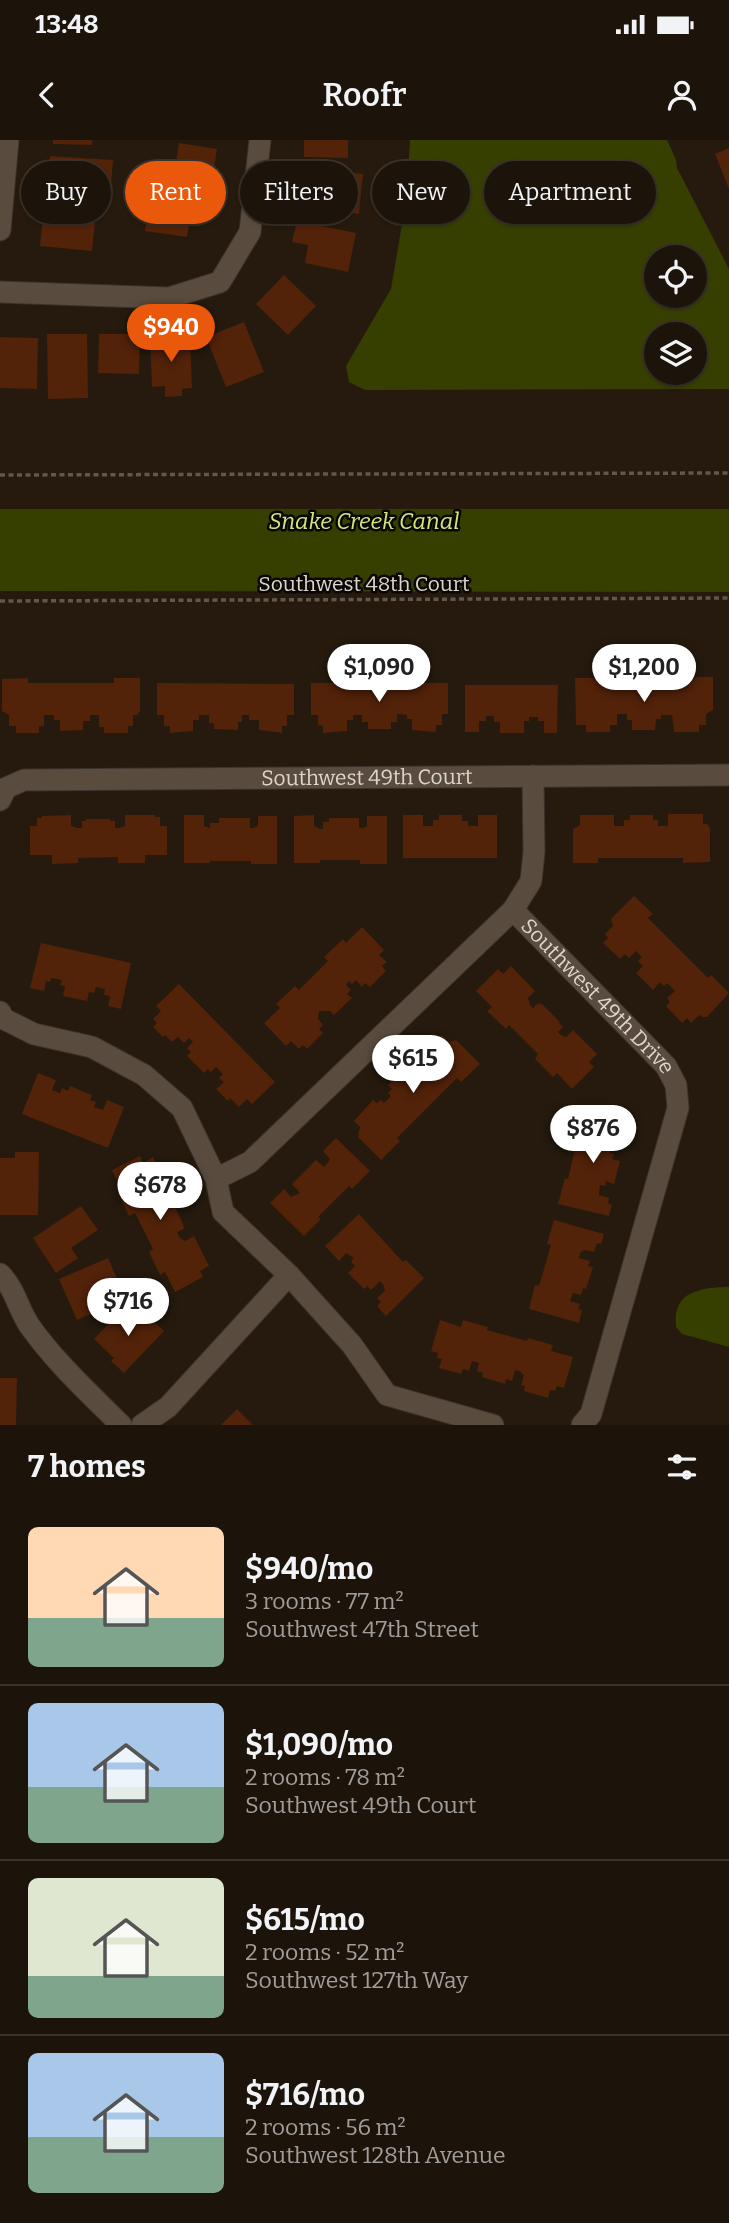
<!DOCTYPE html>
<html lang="en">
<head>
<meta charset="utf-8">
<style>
  body { margin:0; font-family:Bitter,serif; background:#292118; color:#f1f3f6; height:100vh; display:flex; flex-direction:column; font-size:26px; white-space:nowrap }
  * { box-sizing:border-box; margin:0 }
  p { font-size:23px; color:#a09e9c }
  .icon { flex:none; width:38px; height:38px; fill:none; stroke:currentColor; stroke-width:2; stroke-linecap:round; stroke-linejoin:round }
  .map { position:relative; height:1285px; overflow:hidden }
  .details { display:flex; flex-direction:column; background:#1c140a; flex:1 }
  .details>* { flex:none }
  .hud { position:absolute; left:21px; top:21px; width:688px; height:63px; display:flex; gap:14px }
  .fabs { position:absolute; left:644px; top:105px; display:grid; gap:14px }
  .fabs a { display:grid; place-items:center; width:63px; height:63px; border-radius:50%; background:#1c140a; box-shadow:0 2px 5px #0004,0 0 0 2px #3a332b; font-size:35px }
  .price { position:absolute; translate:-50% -60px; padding:0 16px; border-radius:24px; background:#fff; color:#222; font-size:23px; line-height:46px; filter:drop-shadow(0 2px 4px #0008) }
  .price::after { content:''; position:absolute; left:50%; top:42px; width:21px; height:16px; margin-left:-10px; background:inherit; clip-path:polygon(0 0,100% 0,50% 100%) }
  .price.current { background:#ea580c; color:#fff }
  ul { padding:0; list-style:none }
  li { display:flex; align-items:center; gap:21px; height:175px; padding:0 28px }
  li+li { border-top:2px solid #3a332b }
  li span { display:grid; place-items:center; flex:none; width:196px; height:140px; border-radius:10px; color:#555 }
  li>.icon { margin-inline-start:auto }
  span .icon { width:84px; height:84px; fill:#fffc; stroke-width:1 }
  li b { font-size:30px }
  h2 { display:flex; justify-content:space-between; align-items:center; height:84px; padding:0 28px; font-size:30px }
  .tag { padding:0 24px; border-radius:32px; background:#1c140a; box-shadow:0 2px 5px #0004,0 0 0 2px #3a332b; font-size:24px; line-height:63px }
  .tag.current { background:#ea580c; color:#fff }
  .status { display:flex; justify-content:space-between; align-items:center; height:49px; padding:0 35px; background:#1c140a; direction:ltr }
  .status svg { height:19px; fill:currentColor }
  header { display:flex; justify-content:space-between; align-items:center; height:91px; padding:0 28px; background:#1c140a; font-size:32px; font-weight:600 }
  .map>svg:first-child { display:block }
  .water { fill:#373f00; fill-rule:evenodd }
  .building { fill:#522209 }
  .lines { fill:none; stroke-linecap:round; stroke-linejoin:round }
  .minor-casing { stroke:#3b332d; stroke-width:23 }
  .path { stroke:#61574c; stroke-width:3.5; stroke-dasharray:5 3.5; stroke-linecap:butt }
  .minor { stroke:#594c3e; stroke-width:21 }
  .labels { text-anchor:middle; stroke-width:5; stroke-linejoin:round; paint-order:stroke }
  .street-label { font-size:21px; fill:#ddd5cd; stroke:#0a0603 }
  .water-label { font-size:23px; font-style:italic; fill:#d5e67f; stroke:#0a0603 }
</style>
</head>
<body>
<div class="status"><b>13:48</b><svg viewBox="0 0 49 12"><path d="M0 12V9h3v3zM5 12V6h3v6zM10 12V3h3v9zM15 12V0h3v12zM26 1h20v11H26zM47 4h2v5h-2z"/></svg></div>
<header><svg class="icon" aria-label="back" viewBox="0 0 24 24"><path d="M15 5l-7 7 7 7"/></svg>Roofr<svg class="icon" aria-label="person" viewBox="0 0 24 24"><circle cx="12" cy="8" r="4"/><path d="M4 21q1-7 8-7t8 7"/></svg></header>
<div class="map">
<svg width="729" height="1285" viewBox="0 0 729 1285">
  <rect width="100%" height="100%" fill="#251a0d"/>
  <g class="water">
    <path d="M410 0H667L676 20 677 28 729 129V249L365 250 349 242 346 226 391 149 407 55ZM695 117V156H656V117ZM695 194V233H656V194Z"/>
    <path d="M0 369H729V452L0 451Z"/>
    <path d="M729 1147V1207L682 1194 676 1187C676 1182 675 1175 677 1170 682 1149 711 1147 729 1147Z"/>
  </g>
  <g class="building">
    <path d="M53 0H92V5L53 4Z"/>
    <path d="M304 0H348V18L304 17Z"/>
    <path d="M179 3 217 9 211 48 173 42Z"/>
    <path d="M729 8V49L715 14Z"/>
    <path d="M50 16 113 20 110 59 47 55Z"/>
    <path d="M298 26 363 34 359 74 294 66Z"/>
    <path d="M151 52 208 61 205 82 190 79 187 97 145 91Z"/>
    <path d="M44 67 96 71 92 111 40 106Z"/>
    <path d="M297 81 356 93 348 132 305 123 308 105 292 102Z"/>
    <path d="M284 135 316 166 288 195 256 164Z"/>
    <path d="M244 182 264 232 226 247 206 197Z"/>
    <path d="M47 194H87L88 258 48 259Z"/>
    <path d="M99 194H140L139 234 98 233Z"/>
    <path d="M190 195 192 248 182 249V256L165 257V246L152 247 150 196Z"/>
    <path d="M0 197 38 198 37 249 0 248Z"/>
    <path d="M687 537H713V570L706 574V585H699V592H674L672 575H661V579H656L655 590H632V580H627V574H617V585H610V592H586V585H576L575 538H602V543L687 542Z"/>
    <path d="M28 538V543H114V538H140V571L137 575H133V586H128V593H104V587H99V575H90V581H83V590L60 591V580H54V575H44V586H39V593H16V586H9V575L2 571V539Z"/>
    <path d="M157 543 294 544V575H287V586H282V593L259 590V580H249V575H242V582H238V590L214 589V583H209V575H199V580H193V591L170 593V586H164V575H157Z"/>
    <path d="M311 543H448V574H442V585H436V592L412 590V579H407V575L397 574V582H391V589H368V582H362V575H353V580H347V591L323 593V586L318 585V575H311Z"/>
    <path d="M465 545H558L557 593H544V581H538V577H529V581H524V593H500V582H494V576H486V581H479V592H465Z"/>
    <path d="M668 674H703V684H707L710 688V722L683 723V718H598V723H573V689L580 685V675H614V686H624V680H630V675H653V680H658V686H668Z"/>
    <path d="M71 675V686L77 688H82V681H86V679H110V681H115V688H119L125 686V675H155V677H160V686H167V715H145V723H118V717L78 718V723L52 724V715H30V686H37V678H42V676Z"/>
    <path d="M184 675H204V686L210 688V683H219V678H250V688H253L258 686V676H277V724H251V721H210V723H184Z"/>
    <path d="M314 675V686L320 689H323V682H329V678H359V688H363L367 686V676H387V724H360V720H320V723H294V676Z"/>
    <path d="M403 675H423V686H433V680H439V675H462V681H468V686H478V675H497V718H403Z"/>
    <path d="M634 756 653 774 648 778 708 838 711 835 729 853 707 877H702L699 875 691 883 687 878 682 883 666 866 670 862 667 858 675 851 667 843 664 846 660 842 653 850 636 833 643 826 638 821 642 817 636 811 629 818 625 814 620 819 603 803 608 798 605 794 613 786 611 779Z"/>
    <path d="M362 787 384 810 379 815 387 822 382 826 386 831 370 847 365 843 362 847 356 840 352 844 349 841 346 845 351 850 347 854 352 858 334 875 330 871H319L318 879 323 885 319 889 323 893 307 909 303 905 299 909 291 901 286 906 264 883 280 868 276 864 295 846 299 850 328 821 324 817 343 799 346 803Z"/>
    <path d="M41 803 131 823 121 869 108 866 110 856 104 855 105 849 96 847 94 853 89 852 87 861 63 856 65 846 60 845 62 840 51 838 50 842 46 841 44 851 30 848Z"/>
    <path d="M511 826 535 851 528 858 530 865 533 868 538 863 543 865 560 882 559 883 563 887 558 892 561 895 566 897 573 890 597 914 589 922 594 927 572 949 557 933 553 937 535 919 538 914 509 885 506 889 487 871 492 867 476 851 498 829 503 834Z"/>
    <path d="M179 844 275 942 252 964 247 959 239 967 230 958 228 961 216 949 224 942 219 938 223 934 216 927 211 932 208 929 204 933 187 916 191 912 187 908 193 902 189 898 184 903 178 897 172 902 165 895 163 897 153 887 157 883 153 879 161 871 156 866Z"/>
    <path d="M442 895 449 902 456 900 480 924 461 942 457 938 397 998 400 1001 381 1020 358 997 359 990 361 988 354 981 373 960 377 963 381 960 384 963 391 956 388 953 392 949 388 945 410 926 417 934 424 927 416 920Z"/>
    <path d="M38 933 56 940 52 950 60 953 62 948 68 951 70 946 92 955 90 960 96 962 94 967 103 970 107 960 124 967 108 1008 22 974Z"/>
    <path d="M583 975 633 988 630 999 625 998 624 1005 614 1002 611 1009 610 1013 614 1014 612 1019 620 1021 614 1044 606 1041 605 1046 600 1045 599 1055 609 1058 608 1063 612 1065 609 1076 558 1064 565 1038 568 1039Z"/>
    <path d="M336 998 370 1031 352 1049 349 1046 318 1077 321 1079 304 1096 270 1063 284 1049 291 1057 300 1053 292 1044 316 1020 324 1027 327 1024 330 1019 323 1011Z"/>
    <path d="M15 1012H39L38 1075H0V1018H15Z"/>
    <path d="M140 1016 143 1023 153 1017 169 1049 160 1053V1060L162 1062 168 1059 170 1064 173 1063 183 1084 184 1089 177 1092 179 1097 185 1101 194 1096 209 1126 200 1131 203 1137 175 1152 165 1132 160 1135 149 1112 153 1109 135 1073 129 1076 118 1053 122 1050 112 1030Z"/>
    <path d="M81 1066 98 1090 71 1108 78 1118 56 1133 33 1098Z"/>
    <path d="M359 1074 403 1122 406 1120 424 1138 386 1176 377 1166 381 1162 377 1158 385 1151 383 1144 380 1141 371 1150 367 1146 364 1149 348 1133 355 1126 351 1122 354 1118 346 1113 339 1121 325 1106Z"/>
    <path d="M554 1080 604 1094 601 1104 597 1103 594 1112 584 1110 580 1113 579 1118 590 1121 588 1126 593 1127 586 1149 583 1148 581 1155 573 1153 570 1161 580 1164 578 1169 582 1170 579 1183 529 1169 535 1145 539 1146 551 1105 547 1104Z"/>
    <path d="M108 1118 126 1159 77 1180 59 1139Z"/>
    <path d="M126 1166 145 1184 151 1179 164 1191 124 1233 111 1221 114 1218 94 1199Z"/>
    <path d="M440 1180 461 1187 463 1180 488 1187 487 1190 527 1201 528 1198 553 1205 551 1211 573 1217 564 1248 557 1246 555 1251 550 1250 548 1258 524 1251 525 1246 521 1245 524 1235 519 1231 515 1230 512 1241 506 1239 505 1244 482 1237 483 1233 477 1231 479 1223 472 1221 469 1231 463 1229 461 1234 439 1228 442 1219 437 1218 438 1213 431 1211Z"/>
    <path d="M0 1238H17L16 1285H0Z"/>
    <path d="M237 1269 253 1285H221Z"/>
  </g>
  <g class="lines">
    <defs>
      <g id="minor">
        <path d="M0 90 8 0"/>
        <path d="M0 152 169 158 220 142 250 92 260 0"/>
        <path id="s1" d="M0 660 6 648 24 640 729 635"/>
        <path id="s2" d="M513 770 666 926 676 945 678 968 591 1274 582 1285"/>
        <path d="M0 872 4 879 34 894 92 907 144 935 182 968 216 1039 223 1072 289 1135 352 1205 387 1255 493 1285"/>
        <path d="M216 1039 250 1022 513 770 531 741 534 712 533 636"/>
        <path d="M0 1134C15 1149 18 1168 29 1185 55 1222 89 1253 121 1285"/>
        <path d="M142 1285 168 1267 289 1135"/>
      </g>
    </defs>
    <use href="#minor" class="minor-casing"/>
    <g class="path">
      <path d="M0 335 729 333"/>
      <path d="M0 461 729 458"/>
    </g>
    <use href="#minor" class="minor"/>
  </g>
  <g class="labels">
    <g class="street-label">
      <text x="364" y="451">Southwest 48th Court</text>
      <text dy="7" stroke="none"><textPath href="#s1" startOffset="376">Southwest 49th Court</textPath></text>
      <text dy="7" stroke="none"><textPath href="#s2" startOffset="121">Southwest 49th Drive</textPath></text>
    </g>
    <g class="water-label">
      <text x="364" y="389">Snake Creek Canal</text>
    </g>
  </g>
</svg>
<div class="fabs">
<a><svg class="icon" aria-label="locate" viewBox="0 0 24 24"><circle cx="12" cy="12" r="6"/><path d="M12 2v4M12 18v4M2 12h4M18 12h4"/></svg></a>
<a><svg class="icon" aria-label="layers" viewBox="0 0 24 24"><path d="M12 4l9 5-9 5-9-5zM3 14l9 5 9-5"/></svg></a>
</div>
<b class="price current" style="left:171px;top:224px">$940</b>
<b class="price" style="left:379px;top:564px">$1,090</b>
<b class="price" style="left:644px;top:564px">$1,200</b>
<b class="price" style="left:413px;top:955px">$615</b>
<b class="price" style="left:593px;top:1025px">$876</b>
<b class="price" style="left:160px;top:1082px">$678</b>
<b class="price" style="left:128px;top:1198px">$716</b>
<div class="hud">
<a class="tag">Buy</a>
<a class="tag current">Rent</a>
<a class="tag">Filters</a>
<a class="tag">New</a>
<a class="tag">Apartment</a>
</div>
</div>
<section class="details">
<h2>7 homes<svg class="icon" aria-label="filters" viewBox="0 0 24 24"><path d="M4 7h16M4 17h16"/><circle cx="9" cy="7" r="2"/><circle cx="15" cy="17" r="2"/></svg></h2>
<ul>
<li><span style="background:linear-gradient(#ffd9b3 65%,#7fa58c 0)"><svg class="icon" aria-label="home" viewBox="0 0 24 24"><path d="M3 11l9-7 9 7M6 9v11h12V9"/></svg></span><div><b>$940/mo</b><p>3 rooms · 77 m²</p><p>Southwest 47th Street</p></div></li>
<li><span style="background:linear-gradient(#a9c7e8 60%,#7fa58c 0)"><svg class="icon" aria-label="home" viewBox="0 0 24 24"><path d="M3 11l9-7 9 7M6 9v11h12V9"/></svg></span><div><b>$1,090/mo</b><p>2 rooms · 78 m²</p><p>Southwest 49th Court</p></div></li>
<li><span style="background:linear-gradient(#dfe7d0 70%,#7fa58c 0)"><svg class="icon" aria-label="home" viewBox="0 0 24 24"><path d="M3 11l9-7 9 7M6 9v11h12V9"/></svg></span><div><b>$615/mo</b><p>2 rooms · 52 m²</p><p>Southwest 127th Way</p></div></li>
<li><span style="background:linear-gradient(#a9c7e8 60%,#7fa58c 0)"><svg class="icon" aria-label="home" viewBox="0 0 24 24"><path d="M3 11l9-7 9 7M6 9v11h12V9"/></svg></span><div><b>$716/mo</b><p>2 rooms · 56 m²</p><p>Southwest 128th Avenue</p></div></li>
</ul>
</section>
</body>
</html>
